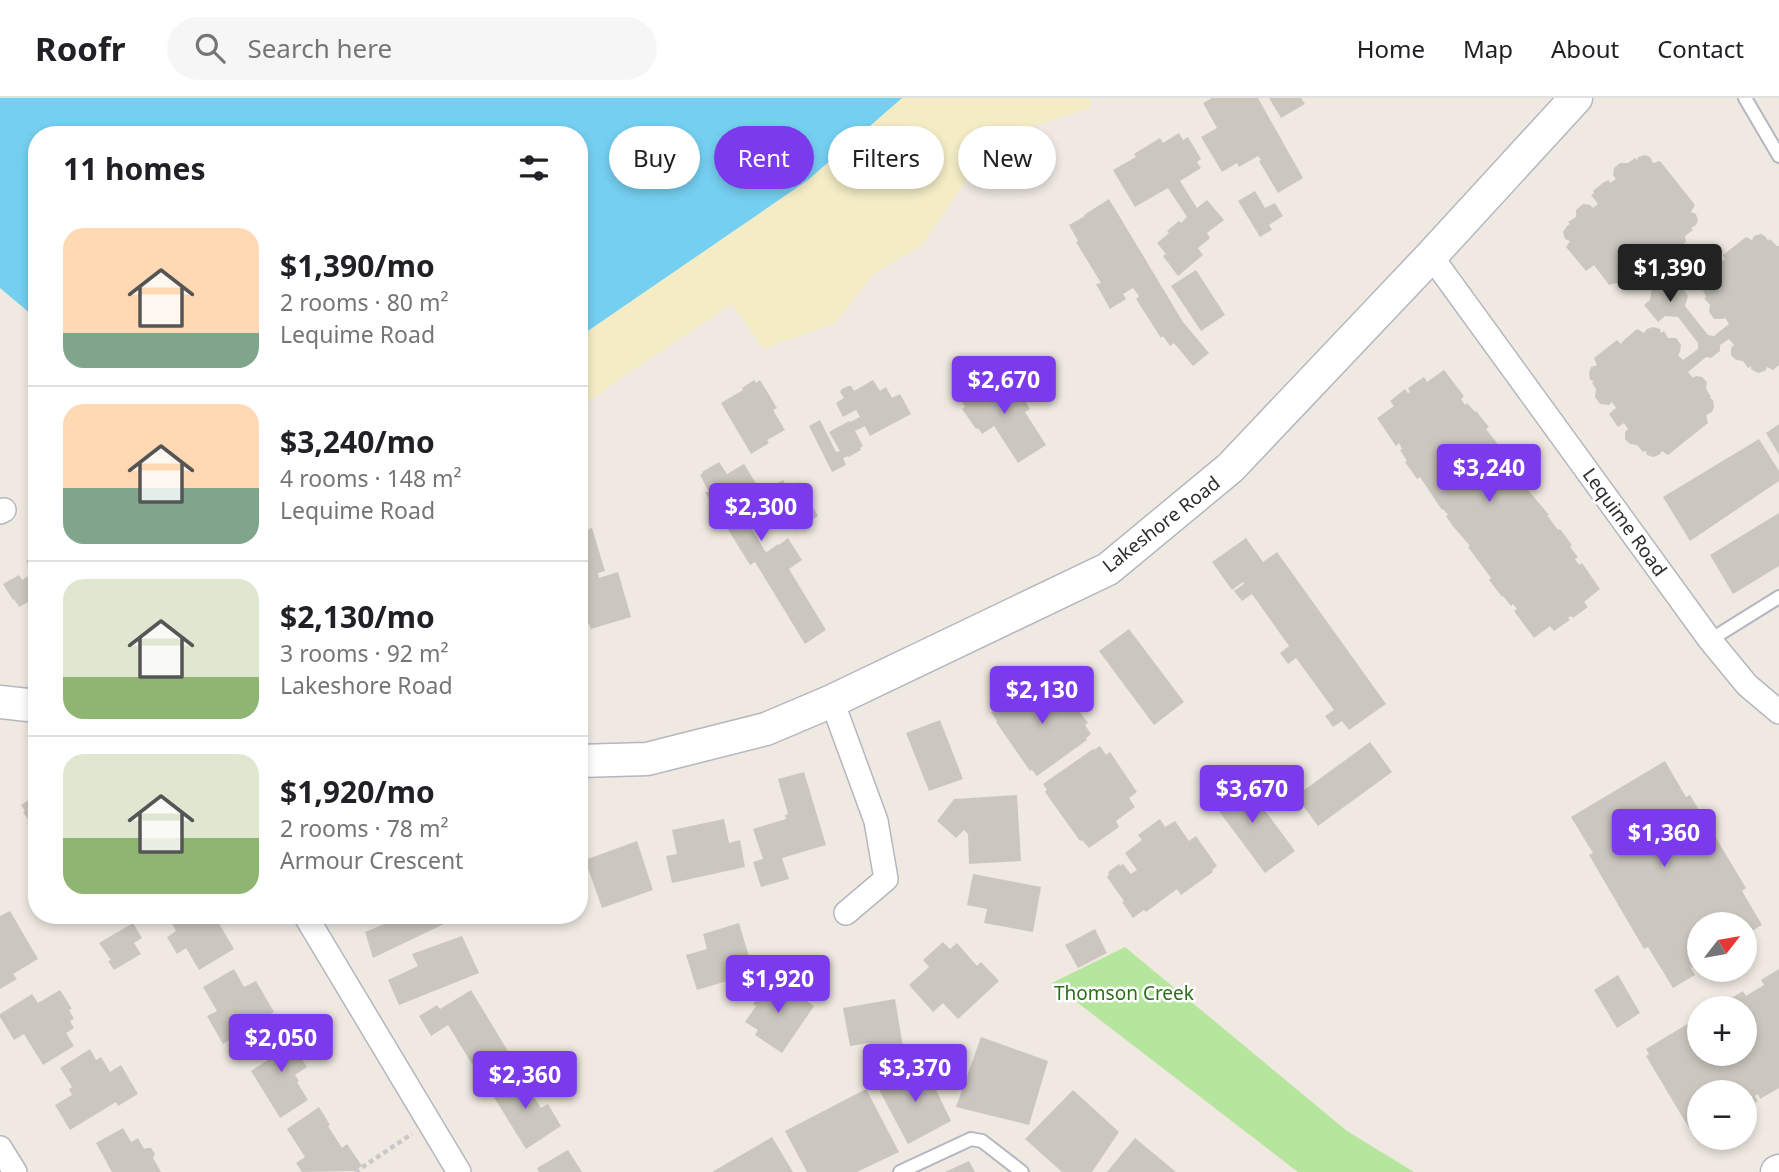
<!DOCTYPE html>
<html lang="en">
<head>
<meta charset="utf-8">
<style>
  body { margin:0; font-family:"Noto Sans",sans-serif; background:#f6f6f6; color:#202124; height:100vh; display:flex; flex-direction:column; font-size:26px; white-space:nowrap }
  * { box-sizing:border-box; margin:0 }
  p { font-size:23px; color:#757577 }
  .icon { flex:none; width:38px; height:38px; fill:none; stroke:currentColor; stroke-width:2; stroke-linecap:round; stroke-linejoin:round }
  .map { position:relative; flex:1; overflow:hidden }
  .sheet { position:absolute; left:28px; top:28px; width:560px; height:798px; display:flex; flex-direction:column; background:#fff; border-radius:28px; box-shadow:0 4px 10px #0003 }
  .sheet>* { flex:none }
  .banner { position:absolute; left:609px; top:28px; width:665px; height:63px; display:flex; gap:14px }
  .needle { width:46px; rotate:59deg }
  .tools { position:absolute; left:1687px; top:814px; display:grid; gap:14px }
  .tools a { display:grid; place-items:center; width:70px; height:70px; border-radius:50%; background:#fff; box-shadow:0 4px 10px #0003; font-size:35px }
  .price { position:absolute; translate:-50% -60px; padding:0 16px; border-radius:7px; background:#7c3aed; color:#fff; font-size:23px; line-height:46px; filter:drop-shadow(0 2px 4px #0008) }
  .price::after { content:''; position:absolute; left:50%; top:42px; width:21px; height:16px; margin-left:-10px; background:inherit; clip-path:polygon(0 0,100% 0,50% 100%) }
  .price.active { background:#222; color:#fff }
  ul { padding:0; list-style:none }
  li { display:flex; align-items:center; gap:21px; height:175px; padding:0 35px }
  li+li { border-top:2px solid #e0e0e0 }
  li span { display:grid; place-items:center; flex:none; width:196px; height:140px; border-radius:21px; color:#555 }
  li>.icon { margin-inline-start:auto }
  span .icon { width:84px; height:84px; fill:#fffc; stroke-width:1 }
  li b { font-size:30px }
  h2 { display:flex; justify-content:space-between; align-items:center; height:84px; padding:0 35px; font-size:30px }
  .tag { padding:0 24px; border-radius:32px; background:#fff; box-shadow:0 4px 10px #0003; font-size:24px; line-height:63px }
  .tag.active { background:#7c3aed; color:#fff }
  header { display:flex; align-items:center; gap:42px; box-sizing:border-box; height:98px; padding:0 35px; background:#fff; border-bottom:2px solid #e0e0e0 }
  header strong { font-size:33px }
  nav { display:flex; gap:38px; margin-inline-start:auto; font-size:24px }
  .search { width:490px; height:63px; background:#f6f6f6; display:flex; align-items:center; gap:18px; box-sizing:border-box; padding:0 24px; border-radius:38px; color:#757577; font-size:26px }
  .map>svg:first-child { display:block }
  .green { fill:#b6e59e }
  .sand { fill:#f3ecc5 }
  .water { fill:#75cff0 }
  .building { fill:#cbc7bf }
  .lines { fill:none; stroke-linecap:round; stroke-linejoin:round }
  .service-casing { stroke:#b4b7c1; stroke-width:16 }
  .minor-casing { stroke:#b4b7c1; stroke-width:26 }
  .secondary-casing { stroke:#b4b7c1; stroke-width:35 }
  .path { stroke:#c9c9c9; stroke-width:4.5; stroke-dasharray:5 3.5; stroke-linecap:butt }
  .service { stroke:#fff; stroke-width:12 }
  .minor { stroke:#fff; stroke-width:23 }
  .secondary { stroke:#fff; stroke-width:32 }
  .labels { text-anchor:middle; stroke-width:5; stroke-linejoin:round; paint-order:stroke }
  .street-label { font-size:19px; fill:#2e2e2e; stroke:#fff }
  .park-label { font-size:19px; fill:#2c6e1b; stroke:#fff }
</style>
</head>
<body>
<header>
<strong>Roofr</strong>
<div class="search"><svg class="icon" aria-label="search" viewBox="0 0 24 24"><circle cx="10" cy="10" r="6"/><path d="M15 15l6 6"/></svg>Search here</div>
<nav><a>Home</a><a>Map</a><a>About</a><a>Contact</a></nav>
</header>
<div class="map">
<svg width="1779" height="1074" viewBox="0 0 1779 1074">
  <rect width="100%" height="100%" fill="#efe9e1"/>
  <path class="green" d="M1125 849 1347 1033 1414 1074H1298L1052 885Z"/>
  <path class="sand" d="M902 0H1090V10L1006 37 966 83 922 147 874 176 835 225 763 251 732 206 612 286 579 312V239L808 82Z"/>
  <path class="water" d="M0 0H902L808 82 579 239V37H37V221L0 190Z"/>
  <g class="building">
    <path d="M1212 0H1258L1303 80 1278 95 1259 63 1261 62 1258 58 1239 69 1237 65 1222 74 1201 39 1217 30 1203 5Z"/>
    <path d="M1269 0H1301L1305 6 1281 20Z"/>
    <path d="M1179 35 1183 42 1188 39 1201 61 1197 64 1201 70 1180 83 1197 110 1207 102 1224 122 1207 135 1210 140 1198 150 1203 157 1178 178 1163 158 1166 156 1157 145 1169 135 1167 133 1179 123 1181 125 1187 119 1168 90 1135 109 1113 72 1136 59 1134 56 1160 40 1163 45Z"/>
    <path d="M1645 57 1650 59 1653 65 1660 63 1695 107 1691 114 1696 116 1698 123 1695 128 1691 130 1693 132 1685 138 1686 144 1679 150 1671 149 1669 146 1663 150 1679 171 1678 183 1688 198 1685 208 1708 237 1714 238 1729 226 1725 220 1722 221H1714L1709 214 1710 207 1704 200 1706 199 1702 190 1705 184 1709 182 1707 175 1725 161 1723 157 1746 139 1752 142 1754 138 1761 136 1766 139 1768 143 1770 141 1777 148H1779V267L1773 272 1767 269 1765 273 1758 275 1751 271V268L1748 270 1743 263 1736 262 1731 257V250L1734 247 1729 241 1720 247V253L1711 260 1706 259 1688 274 1693 280 1696 278 1702 279 1707 284 1706 291 1711 299 1710 300 1713 302 1714 309 1712 314 1706 317 1708 325 1668 357 1662 353 1659 357 1653 359 1647 357 1646 353 1643 354 1637 347 1630 346 1625 341V334L1628 331 1624 325 1618 329 1609 316 1616 310 1612 304 1609 307 1600 306 1595 299 1596 291 1592 285 1594 283 1590 282 1589 275 1591 269 1597 267 1594 260 1617 242 1621 246 1624 242 1637 231 1644 235 1647 231 1653 229 1660 231 1661 235 1664 233 1668 240H1676L1681 247 1680 254 1678 257 1683 262 1698 251V245L1678 219 1665 218 1658 224 1644 207 1650 202 1652 191 1666 180 1667 175 1659 165 1653 169 1656 173 1655 180 1648 185H1642L1634 189 1633 187 1630 191 1625 192 1619 190 1617 185 1609 187 1594 167 1586 173 1566 149 1570 143 1565 141 1563 134 1567 128 1570 126 1568 124 1576 119V112L1583 106 1590 107 1593 110 1598 106 1591 97 1594 95 1593 93 1604 84 1609 82 1610 85 1616 81 1613 77 1614 70 1620 65H1628L1635 60 1637 62 1638 59Z"/>
    <path d="M1255 93 1265 110 1275 105 1283 118 1269 127 1272 132 1260 139 1238 103Z"/>
    <path d="M1109 101 1183 224 1209 255 1193 268 1174 245 1170 248 1163 238 1161 240 1136 201 1139 198 1133 190 1123 196 1126 201 1110 211 1096 186 1101 185 1076 144 1078 143 1069 127 1085 118 1084 117Z"/>
    <path d="M1196 172 1225 217 1201 233 1171 188Z"/>
    <path d="M1444 272 1464 298 1461 301 1465 307 1467 305 1475 314 1476 313 1489 329 1486 331 1510 362 1509 365 1516 374 1503 384 1504 386 1523 372 1532 385 1528 392 1549 417H1547L1558 432 1560 431 1572 447 1570 449 1578 459 1575 461 1579 467 1582 465 1600 491 1584 504 1588 509 1573 520 1571 518 1568 520 1570 522 1554 533 1550 528 1534 540 1514 513 1517 511 1513 506 1511 508 1503 498 1502 499 1489 482 1491 480 1468 449 1470 448 1452 427 1446 418 1448 417 1443 411 1442 412 1420 379 1417 381 1405 364 1407 363 1400 352 1402 351 1399 345 1396 348 1377 320 1394 308 1390 303 1405 291 1408 295 1410 294 1408 290 1424 279 1427 284Z"/>
    <path d="M998 277 1004 287 1014 281 1028 303 1026 304 1030 311 1025 314 1046 347 1018 365 994 328 982 336 978 330 976 331 962 311 965 309 961 302Z"/>
    <path d="M754 282 756 285 760 282 777 310 773 312 785 332 767 342 769 345 751 356 721 305 743 292 742 290Z"/>
    <path d="M873 282 880 293 886 289 892 300 900 296 911 316 870 338 865 328 855 333 863 348 860 350 861 352 849 359 848 358 843 360 846 367 832 374 809 328 820 322 836 354 840 353 829 334 849 323 850 324 860 319 856 312 843 319 836 305 844 300 840 294 842 291 848 288H851L854 293Z"/>
    <path d="M1779 326V357L1766 335Z"/>
    <path d="M1759 341 1779 373V383L1690 443 1663 399Z"/>
    <path d="M719 364 727 376 744 366 771 410 762 415 766 421 752 429 746 421 765 453 767 454 778 446 779 447 788 440 802 462 789 471 826 532 805 546 755 464 750 467 705 394H709L700 377 703 375 702 374Z"/>
    <path d="M783 382 788 390 798 384 818 418 796 432 771 389Z"/>
    <path d="M1779 415V468L1733 496 1710 457Z"/>
    <path d="M592 430 605 473 598 475 599 480 618 474 631 519 591 531 589 526 579 528V434Z"/>
    <path d="M1246 440 1263 464 1277 454 1386 606 1349 632 1342 623 1333 629 1325 618 1334 612 1296 560 1288 566 1280 555 1289 548 1252 496 1242 503 1234 493 1244 486 1243 484 1232 492 1212 464Z"/>
    <path d="M37 457V519L28 504 19 509 14 501 13 502 3 486 19 477 22 482 34 475 26 463Z"/>
    <path d="M1129 531 1184 604 1154 627 1099 553Z"/>
    <path d="M1045 583 1051 592 1059 586 1088 625 1085 627 1091 636 1086 640 1087 642 1037 678 1032 672 1030 673 996 624 997 623 991 614 1024 590 1028 595Z"/>
    <path d="M940 622 963 681 929 693 906 635Z"/>
    <path d="M1370 644 1392 674 1318 728 1296 698Z"/>
    <path d="M1100 648 1106 657 1110 654 1137 694 1129 700 1135 709 1116 723 1119 729 1089 750 1082 742 1080 743 1045 694 1047 692 1043 686 1093 651 1094 652Z"/>
    <path d="M1665 663 1686 699 1690 697 1746 790 1742 793 1762 827 1745 837V826H1699V866L1692 870 1689 867 1695 877 1673 890 1648 849 1644 851 1589 757 1593 755 1571 719Z"/>
    <path d="M804 674 826 747 782 760 789 781 761 789 753 764 763 761 753 731 786 721 785 717 788 716 778 681Z"/>
    <path d="M1240 679 1295 753 1265 775 1210 701Z"/>
    <path d="M37 697V735L23 714 25 713 21 707Z"/>
    <path d="M1017 697 1021 763 969 766 968 736 964 732 956 740 937 723 954 701Z"/>
    <path d="M724 721 729 745 740 742 745 769 672 785 666 758 677 756 672 732Z"/>
    <path d="M1160 721 1165 729 1175 723 1189 743 1196 738 1217 768 1212 772 1213 774 1181 797 1177 791 1146 814 1144 812 1133 820 1122 804 1124 803 1107 779 1109 777 1108 774 1119 766 1120 768 1123 766 1131 776 1137 772 1125 755 1142 742 1138 737Z"/>
    <path d="M637 743 653 792 602 810 585 762Z"/>
    <path d="M973 776 1041 789 1033 834 984 825 987 811 967 807Z"/>
    <path d="M10 813 38 861 13 876 17 881 0 891V818Z"/>
    <path d="M167 817H214L234 851 199 872 186 850 177 856 167 839 176 833Z"/>
    <path d="M388 817H442L446 825 373 860 365 834 389 824Z"/>
    <path d="M133 825 142 840 134 845 141 856 114 872 108 863 111 862 99 845Z"/>
    <path d="M739 825 754 875 697 892 686 857 707 851 703 836Z"/>
    <path d="M1095 831 1107 855 1078 870 1065 847Z"/>
    <path d="M462 838 479 875 399 907 388 882 418 868 412 856Z"/>
    <path d="M943 844 950 851 957 845 977 868 981 864 999 883 958 921 943 905 933 914 909 887 929 869 923 862Z"/>
    <path d="M234 871 244 889 256 883 274 914 235 936 236 938 223 946 207 918 217 913 203 889Z"/>
    <path d="M1779 871V990L1760 1001 1758 996 1755 998 1758 1003 1745 1011V994H1699V1040L1695 1033 1692 1035 1646 958 1649 956 1646 951 1699 919V956H1745V910H1715L1743 893 1746 898 1764 887 1761 882Z"/>
    <path d="M1618 877 1640 915 1617 930 1594 892Z"/>
    <path d="M772 879 814 908 782 955 755 937 758 932 745 924 756 908 753 906Z"/>
    <path d="M60 892 72 911 69 912 74 921 70 923 74 930 66 935 74 948 43 967 24 936 14 942 0 919V916L32 896 38 905Z"/>
    <path d="M471 892 509 955 477 974 448 927 431 938 419 918 437 907 440 911Z"/>
    <path d="M895 901 903 949 872 965 869 945 850 948 843 910Z"/>
    <path d="M279 933 282 937 285 936 307 969 295 977 299 983 297 984 308 1002 280 1020 251 973 268 962 258 947Z"/>
    <path d="M981 939 1048 963 1029 1027 956 1009Z"/>
    <path d="M90 951 96 962 101 959 110 974 121 967 138 996 118 1008 116 1004 70 1032 55 1007 72 997 69 991 72 989 60 970Z"/>
    <path d="M924 967 951 1023 908 1046 877 988Z"/>
    <path d="M519 975 541 1010 548 1006 561 1028 526 1051 490 993Z"/>
    <path d="M866 991 899 1054 857 1074H807L785 1033Z"/>
    <path d="M1073 992 1119 1034 1092 1074H1062L1025 1041Z"/>
    <path d="M319 1009 330 1027 328 1028 342 1050 347 1046 362 1068 354 1073 302 1074 296 1065 305 1059 287 1031Z"/>
    <path d="M123 1030 131 1044 138 1040 144 1051 147 1050H151L155 1056 153 1060 161 1074H112L96 1045Z"/>
    <path d="M772 1039 793 1074H712Z"/>
    <path d="M1135 1040 1176 1074H1107Z"/>
    <path d="M568 1052 582 1074H539L537 1070Z"/>
    <path d="M969 1063 975 1074H945Z"/>
  </g>
  <g class="lines">
    <defs>
      <g id="service">
        <path d="M1745 0 1779 58"/>
        <path d="M1710 542 1779 499"/>
        <path d="M900 1074 971 1041 982 1043 1022 1074"/>
      </g>
      <g id="minor">
        <path d="M1431 158 1710 542 1747 587 1779 614"/>
        <path d="M0 414 4 412"/>
        <path d="M832 603 876 723 886 781 846 815"/>
        <path d="M305 817 459 1074"/>
        <path d="M0 1050 15 1074"/>
      </g>
      <g id="secondary">
        <path d="M0 604 37 608"/>
        <path d="M579 663 647 661 766 631 832 603 1108 471 1230 370 1431 158 1576 0"/>
        <path d="M1777 1074 1779 1073"/>
      </g>
    </defs>
    <use href="#service" class="service-casing"/>
    <use href="#minor" class="minor-casing"/>
    <use href="#secondary" class="secondary-casing"/>
    <path class="path" d="M355 1074 412 1036"/>
    <use href="#service" class="service"/>
    <use href="#minor" class="minor"/>
    <use href="#secondary" class="secondary"/>
  </g>
  <g class="labels">
    <g class="street-label">
      <text transform="translate(1625 424) rotate(54)" y="7">Lequime Road</text>
      <text transform="translate(1161 426) rotate(-38)" y="7">Lakeshore Road</text>
    </g>
    <g class="park-label">
      <text x="1124" y="902">Thomson Creek</text>
    </g>
  </g>
</svg>
<div class="tools">
<a><svg class="needle" viewBox="-14 -14 28 28"><path d="M0-13l5 13h-10z" fill="#e53935"/><path d="M0 13l5-13h-10z" fill="#757577"/></svg></a>
<a>+</a>
<a>−</a>
</div>
<b class="price active" style="left:1670px;top:206px">$1,390</b>
<b class="price" style="left:1004px;top:318px">$2,670</b>
<b class="price" style="left:1489px;top:406px">$3,240</b>
<b class="price" style="left:761px;top:445px">$2,300</b>
<b class="price" style="left:1042px;top:628px">$2,130</b>
<b class="price" style="left:1252px;top:727px">$3,670</b>
<b class="price" style="left:1664px;top:771px">$1,360</b>
<b class="price" style="left:778px;top:917px">$1,920</b>
<b class="price" style="left:281px;top:976px">$2,050</b>
<b class="price" style="left:915px;top:1006px">$3,370</b>
<b class="price" style="left:525px;top:1013px">$2,360</b>
<div class="banner">
<a class="tag">Buy</a>
<a class="tag active">Rent</a>
<a class="tag">Filters</a>
<a class="tag">New</a>
</div>
<section class="sheet">
<h2>11 homes<svg class="icon" aria-label="filters" viewBox="0 0 24 24"><path d="M4 7h16M4 17h16"/><circle cx="9" cy="7" r="2"/><circle cx="15" cy="17" r="2"/></svg></h2>
<ul>
<li><span style="background:linear-gradient(#ffd9b3 75%,#7fa58c 0)"><svg class="icon" aria-label="home" viewBox="0 0 24 24"><path d="M3 11l9-7 9 7M6 9v11h12V9"/></svg></span><div><b>$1,390/mo</b><p>2 rooms · 80 m²</p><p>Lequime Road</p></div></li>
<li><span style="background:linear-gradient(#ffd9b3 60%,#7fa58c 0)"><svg class="icon" aria-label="home" viewBox="0 0 24 24"><path d="M3 11l9-7 9 7M6 9v11h12V9"/></svg></span><div><b>$3,240/mo</b><p>4 rooms · 148 m²</p><p>Lequime Road</p></div></li>
<li><span style="background:linear-gradient(#dfe7d0 70%,#8fb573 0)"><svg class="icon" aria-label="home" viewBox="0 0 24 24"><path d="M3 11l9-7 9 7M6 9v11h12V9"/></svg></span><div><b>$2,130/mo</b><p>3 rooms · 92 m²</p><p>Lakeshore Road</p></div></li>
<li><span style="background:linear-gradient(#dfe7d0 60%,#8fb573 0)"><svg class="icon" aria-label="home" viewBox="0 0 24 24"><path d="M3 11l9-7 9 7M6 9v11h12V9"/></svg></span><div><b>$1,920/mo</b><p>2 rooms · 78 m²</p><p>Armour Crescent</p></div></li>
</ul>
</section>
</div>
</body>
</html>
